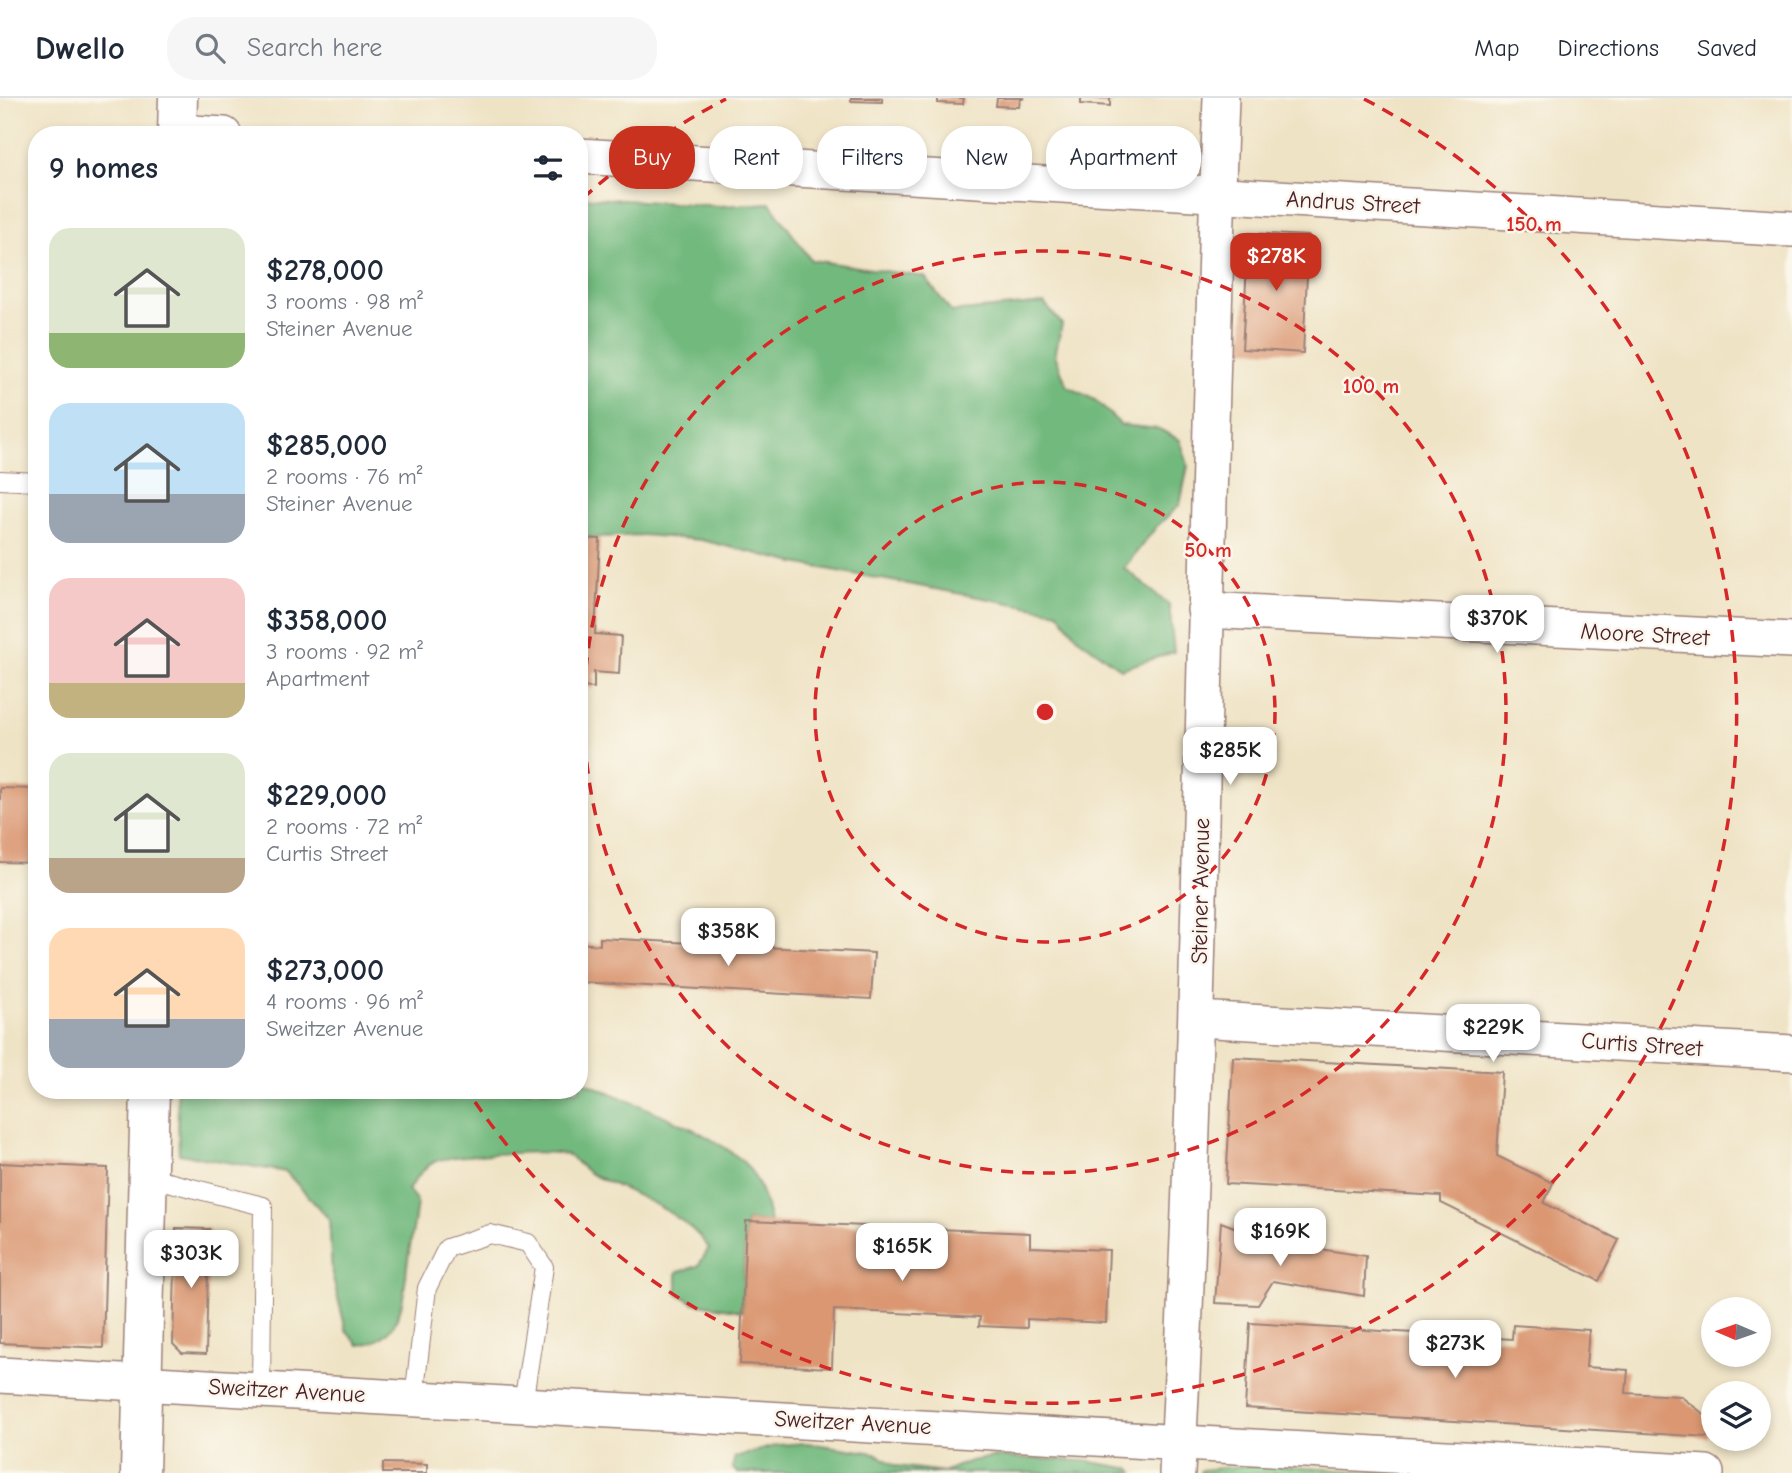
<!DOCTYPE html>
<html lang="en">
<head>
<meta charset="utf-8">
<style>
  body { margin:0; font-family:"Comic Neue",sans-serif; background:#f6f6f7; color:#1f2937; height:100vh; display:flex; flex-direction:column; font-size:26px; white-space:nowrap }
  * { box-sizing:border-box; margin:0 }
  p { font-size:23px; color:#747a83 }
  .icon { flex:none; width:38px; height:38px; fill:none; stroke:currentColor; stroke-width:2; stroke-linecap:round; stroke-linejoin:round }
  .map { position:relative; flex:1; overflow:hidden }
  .sheet { position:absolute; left:28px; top:28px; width:560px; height:973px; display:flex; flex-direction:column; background:#fff; border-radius:28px; box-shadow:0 4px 10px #0003 }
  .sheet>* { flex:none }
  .top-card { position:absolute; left:609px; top:28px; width:665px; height:63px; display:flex; gap:14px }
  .needle { width:46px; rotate:272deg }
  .controls { position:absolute; left:1701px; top:1199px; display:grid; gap:14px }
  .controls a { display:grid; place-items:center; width:70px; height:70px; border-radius:50%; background:#fff; box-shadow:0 4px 10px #0003; font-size:35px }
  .price { position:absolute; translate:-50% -60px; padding:0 16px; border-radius:14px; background:#fff; color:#222; font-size:23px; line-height:46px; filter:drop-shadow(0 2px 4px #0008) }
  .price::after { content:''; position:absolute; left:50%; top:42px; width:21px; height:16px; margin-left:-10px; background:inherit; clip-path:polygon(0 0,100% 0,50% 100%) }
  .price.selected { background:#c8321e; color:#fff }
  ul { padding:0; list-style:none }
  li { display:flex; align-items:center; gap:21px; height:175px; padding:0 21px }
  li span { display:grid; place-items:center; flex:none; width:196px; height:140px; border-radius:21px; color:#555 }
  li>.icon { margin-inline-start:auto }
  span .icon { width:84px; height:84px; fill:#fffc; stroke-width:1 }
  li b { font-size:30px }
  h2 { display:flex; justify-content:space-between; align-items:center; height:84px; padding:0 21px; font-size:30px }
  .chip { padding:0 24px; border-radius:28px; background:#fff; box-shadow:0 4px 10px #0003; font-size:24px; line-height:63px }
  .chip.selected { background:#c8321e; color:#fff }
  header { display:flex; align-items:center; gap:42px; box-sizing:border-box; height:98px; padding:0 35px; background:#fff; border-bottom:2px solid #e0e1e3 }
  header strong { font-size:33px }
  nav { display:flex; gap:38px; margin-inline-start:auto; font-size:24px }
  .search { width:490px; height:63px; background:#f6f6f7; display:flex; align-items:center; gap:18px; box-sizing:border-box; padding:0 24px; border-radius:28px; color:#747a83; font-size:26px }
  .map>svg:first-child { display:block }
  .green { fill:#8ed995; stroke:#6c7c60; stroke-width:2 }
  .forest { fill:#72b97e; stroke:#5e6c54; stroke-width:2 }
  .building { fill:#da9772 }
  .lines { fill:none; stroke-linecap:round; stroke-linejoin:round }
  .lane-casing { stroke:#9c8178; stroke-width:20 }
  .street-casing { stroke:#9c8178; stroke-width:38 }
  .secondary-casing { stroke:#9c8178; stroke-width:41 }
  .lane { stroke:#fff; stroke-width:18 }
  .street { stroke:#fff; stroke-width:35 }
  .secondary { stroke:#fff; stroke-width:38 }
  .ring { fill:none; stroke:#d62828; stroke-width:3.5; stroke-dasharray:12 9 }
  .labels { text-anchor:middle; stroke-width:5; stroke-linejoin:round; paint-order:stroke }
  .street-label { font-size:23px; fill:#4a1f2b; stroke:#fbf7ec }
  .centre { fill:#d62828; stroke:#fbf7ec; stroke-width:3.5 }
  .ring-label { font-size:21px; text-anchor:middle; font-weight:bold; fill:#d62828; stroke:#fbf7ec; stroke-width:5; stroke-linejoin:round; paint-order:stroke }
</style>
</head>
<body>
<header>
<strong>Dwello</strong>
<div class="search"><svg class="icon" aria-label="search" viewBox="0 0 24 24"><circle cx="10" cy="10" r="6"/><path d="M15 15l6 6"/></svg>Search here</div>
<nav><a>Map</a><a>Directions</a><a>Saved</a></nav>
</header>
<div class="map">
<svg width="1792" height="1375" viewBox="0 0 1792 1375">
  <rect width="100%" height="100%" fill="#fbf7ec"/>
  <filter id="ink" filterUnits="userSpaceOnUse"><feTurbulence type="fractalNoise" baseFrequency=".0143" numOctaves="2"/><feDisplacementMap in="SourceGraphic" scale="14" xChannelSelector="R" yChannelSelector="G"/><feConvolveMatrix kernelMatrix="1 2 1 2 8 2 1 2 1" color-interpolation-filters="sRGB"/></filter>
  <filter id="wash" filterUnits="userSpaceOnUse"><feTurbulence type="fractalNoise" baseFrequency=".00686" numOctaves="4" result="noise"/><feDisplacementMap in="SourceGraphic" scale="28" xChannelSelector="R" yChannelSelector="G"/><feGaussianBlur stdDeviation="1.57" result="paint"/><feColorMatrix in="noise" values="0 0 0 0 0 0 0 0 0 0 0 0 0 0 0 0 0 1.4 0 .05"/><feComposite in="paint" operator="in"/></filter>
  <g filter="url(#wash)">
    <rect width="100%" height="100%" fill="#efe3c5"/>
    <path class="green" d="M1250 1368 1413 1375H1200L1201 1372Z"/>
    <g class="forest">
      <path d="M579 99 721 108 770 105 811 162 925 179 951 214 1044 205 1062 226 1055 257 1067 288 1095 302 1121 327 1159 331 1180 342 1188 367 1180 407 1157 428 1124 470 1169 507 1174 554 1121 571 1078 540 1058 514 795 465 701 442 643 437 579 440Z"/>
      <path d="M579 981C630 1006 696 1025 740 1061 758 1076 765 1102 770 1124L746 1123 742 1213 694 1205 677 1195V1174L698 1168 709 1150C683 1113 632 1096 593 1077 583 1072 576 1062 567 1057 555 1051 447 1057 434 1064 423 1070 415 1082 408 1092L417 1103C415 1125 410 1146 407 1168 403 1202 402 1243 359 1247L346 1232 332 1176 329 1121 286 1074 179 1056 177 992H579Z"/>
      <path d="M807 1345 875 1355 896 1368 943 1374 971 1363 992 1359 1085 1363 1131 1371 1134 1375H737L732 1369 735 1359 778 1347Z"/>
    </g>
    <g id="blocks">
      <g class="building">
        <path d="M851 0H882V4L851 3Z"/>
        <path d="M938 0H964L963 6 938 5Z"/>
        <path d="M997 0H1024L1020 2 1019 9 996 8Z"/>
        <path d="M1081 0H1110V8L1081 6Z"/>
        <path d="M1249 135 1309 138 1303 255 1242 251Z"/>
        <path d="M579 440 600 441 595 536 621 538 619 576 594 574V590L579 589Z"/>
        <path d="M0 690 37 691V765L0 764Z"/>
        <path d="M600 840 874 855 871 901 579 884V845L600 847Z"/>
        <path d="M1233 959 1502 974 1497 1058 1553 1085 1544 1105 1619 1142 1599 1183 1441 1105V1098L1226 1086Z"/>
        <path d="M0 1065 108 1070 103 1250 0 1245Z"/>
        <path d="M746 1123 1030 1135V1149L1109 1152 1106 1225 1027 1221V1230L979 1228 980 1219 834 1212 832 1270 740 1266Z"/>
        <path d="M1221 1124 1273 1144 1366 1158 1364 1198 1273 1183 1258 1207 1215 1205Z"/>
        <path d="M176 1130 209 1131 206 1256 182 1255 173 1246Z"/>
        <path d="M1250 1225 1512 1241 1513 1227 1589 1232 1586 1269 1628 1272 1626 1295 1680 1298 1709 1320 1708 1339 1245 1310Z"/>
        <path d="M383 1365 427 1366V1375H383Z"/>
      </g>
    </g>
  </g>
  <g filter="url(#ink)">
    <use href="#blocks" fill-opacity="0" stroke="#9c8178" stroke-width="2"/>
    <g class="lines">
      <defs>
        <g id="lane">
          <path d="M0 382 37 384"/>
          <path d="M148 1079 263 1108 261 1291"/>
          <path d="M414 1300 427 1190 447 1150 490 1136 528 1145 544 1169 523 1306"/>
        </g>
        <g id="street">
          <path d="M177 34 224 37"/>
          <path d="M579 58 1792 131"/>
          <path d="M1205 512 1792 542"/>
          <path d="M1197 921 1792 955"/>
          <path d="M0 1277 1706 1375"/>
          <path d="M1177 1375C1202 917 1204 458 1221 0"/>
        </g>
        <g id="secondary">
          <path d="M177 37 178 0"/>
          <path d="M140 1375 150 992"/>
        </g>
      </defs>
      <use href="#lane" class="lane-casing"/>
      <use href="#street" class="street-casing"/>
      <use href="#secondary" class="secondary-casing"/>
      <use href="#lane" class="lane"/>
      <use href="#street" class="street"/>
      <use href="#secondary" class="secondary"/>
    </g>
  </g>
  <g class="ring">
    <circle cx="1045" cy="614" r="230"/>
    <circle cx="1045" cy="614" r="461"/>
    <path d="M583 100A691 691 0 0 1 726 1M1364 1A691 691 0 1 1 469 995"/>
  </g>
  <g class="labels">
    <g class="street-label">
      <text transform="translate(1353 104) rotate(3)" y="8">Andrus Street</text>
      <text transform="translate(1645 536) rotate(3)" y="8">Moore Street</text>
      <text transform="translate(1200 793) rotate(-89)" y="8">Steiner Avenue</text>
      <text transform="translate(1642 946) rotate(4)" y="8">Curtis Street</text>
      <text transform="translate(287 1292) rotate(3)" y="8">Sweitzer Avenue</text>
      <text transform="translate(853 1324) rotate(3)" y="8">Sweitzer Avenue</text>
    </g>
  </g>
  <circle cx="1045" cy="614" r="10" class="centre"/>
  <g class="ring-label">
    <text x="1534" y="133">150 m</text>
    <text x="1371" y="295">100 m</text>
    <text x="1208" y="459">50 m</text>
  </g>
</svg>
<div class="controls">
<a><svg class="needle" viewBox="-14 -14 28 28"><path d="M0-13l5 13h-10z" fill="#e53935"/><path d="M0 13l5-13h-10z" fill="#747a83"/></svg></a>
<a><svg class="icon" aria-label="layers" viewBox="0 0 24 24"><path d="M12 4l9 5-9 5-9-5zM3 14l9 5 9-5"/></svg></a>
</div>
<b class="price selected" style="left:1276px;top:195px">$278K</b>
<b class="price" style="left:1497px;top:557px">$370K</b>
<b class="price" style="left:1230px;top:689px">$285K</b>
<b class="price" style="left:728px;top:870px">$358K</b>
<b class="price" style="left:1493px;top:966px">$229K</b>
<b class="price" style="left:1280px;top:1170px">$169K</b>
<b class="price" style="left:902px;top:1185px">$165K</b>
<b class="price" style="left:191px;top:1192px">$303K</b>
<b class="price" style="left:1455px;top:1282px">$273K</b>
<div class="top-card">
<a class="chip selected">Buy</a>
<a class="chip">Rent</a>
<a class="chip">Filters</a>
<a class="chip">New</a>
<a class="chip">Apartment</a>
</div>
<section class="sheet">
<h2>9 homes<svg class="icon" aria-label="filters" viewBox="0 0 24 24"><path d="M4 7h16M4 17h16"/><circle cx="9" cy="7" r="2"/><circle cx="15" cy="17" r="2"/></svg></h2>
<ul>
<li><span style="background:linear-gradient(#dfe7d0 75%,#8fb573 0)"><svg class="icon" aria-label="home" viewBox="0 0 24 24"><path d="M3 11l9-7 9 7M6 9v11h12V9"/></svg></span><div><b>$278,000</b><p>3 rooms · 98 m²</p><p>Steiner Avenue</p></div></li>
<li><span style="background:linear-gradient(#bfe0f5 65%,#9aa5b1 0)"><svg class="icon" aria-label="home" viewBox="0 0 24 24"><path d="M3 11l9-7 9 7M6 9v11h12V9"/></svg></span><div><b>$285,000</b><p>2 rooms · 76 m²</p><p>Steiner Avenue</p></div></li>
<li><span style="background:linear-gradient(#f6c9c9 75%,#c2b280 0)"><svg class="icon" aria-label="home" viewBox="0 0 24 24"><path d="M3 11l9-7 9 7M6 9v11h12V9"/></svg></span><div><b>$358,000</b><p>3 rooms · 92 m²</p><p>Apartment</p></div></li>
<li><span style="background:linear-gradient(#dfe7d0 75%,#b9a48a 0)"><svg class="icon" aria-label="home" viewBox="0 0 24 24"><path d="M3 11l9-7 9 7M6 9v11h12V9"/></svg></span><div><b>$229,000</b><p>2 rooms · 72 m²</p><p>Curtis Street</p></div></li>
<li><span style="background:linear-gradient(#ffd9b3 65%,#9aa5b1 0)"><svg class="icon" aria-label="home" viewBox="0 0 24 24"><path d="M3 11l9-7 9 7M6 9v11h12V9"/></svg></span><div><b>$273,000</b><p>4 rooms · 96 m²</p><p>Sweitzer Avenue</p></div></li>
</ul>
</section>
</div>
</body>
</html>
